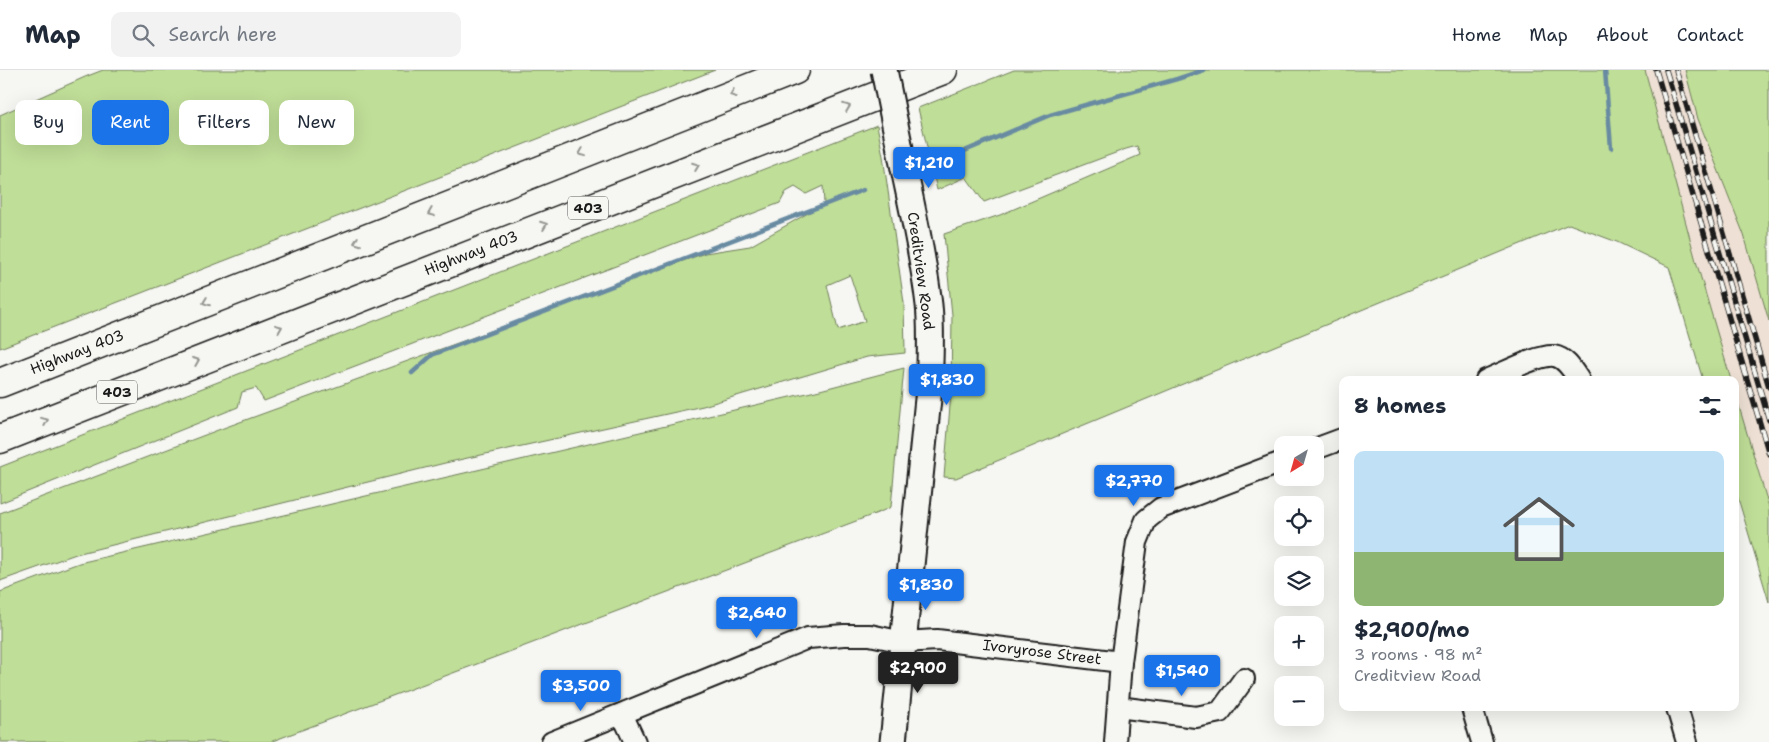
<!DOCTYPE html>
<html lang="en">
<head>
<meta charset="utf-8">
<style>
  body { margin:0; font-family:"Shantell Sans",sans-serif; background:#f2f2f3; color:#1f2937; height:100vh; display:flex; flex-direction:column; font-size:19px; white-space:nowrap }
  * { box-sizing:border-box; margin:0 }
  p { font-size:16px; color:#747a83 }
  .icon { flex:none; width:28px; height:28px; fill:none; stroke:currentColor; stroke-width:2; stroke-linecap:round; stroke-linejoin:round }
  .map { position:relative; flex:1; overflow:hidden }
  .panel { position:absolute; left:1339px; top:306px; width:400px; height:335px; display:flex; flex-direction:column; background:#fff; border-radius:10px; box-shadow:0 5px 20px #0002 }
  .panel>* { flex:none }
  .top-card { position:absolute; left:15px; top:30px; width:475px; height:45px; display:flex; gap:10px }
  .needle { width:32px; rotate:217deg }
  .buttons { position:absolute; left:1274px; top:366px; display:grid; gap:10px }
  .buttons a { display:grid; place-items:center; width:50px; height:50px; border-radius:10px; background:#fff; box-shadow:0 5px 20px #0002; font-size:25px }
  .price { position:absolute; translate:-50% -42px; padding:0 11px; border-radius:5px; background:#1a73e8; color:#fff; font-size:16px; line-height:32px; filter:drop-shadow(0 1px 2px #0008) }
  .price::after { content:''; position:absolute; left:50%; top:30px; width:15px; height:11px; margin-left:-8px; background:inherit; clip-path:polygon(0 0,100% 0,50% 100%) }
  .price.on { background:#222; color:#fff }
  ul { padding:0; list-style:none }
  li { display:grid; align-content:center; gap:10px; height:265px; padding:0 15px }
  li span { display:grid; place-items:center; height:155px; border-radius:10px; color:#555 }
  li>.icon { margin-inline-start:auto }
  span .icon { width:90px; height:90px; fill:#fffc; stroke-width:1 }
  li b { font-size:21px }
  h2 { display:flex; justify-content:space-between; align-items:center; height:60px; padding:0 15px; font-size:21px }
  .pill { padding:0 18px; border-radius:10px; background:#fff; box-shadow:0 5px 20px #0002; font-size:18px; line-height:45px }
  .pill.on { background:#1a73e8; color:#fff }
  header { display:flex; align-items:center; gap:30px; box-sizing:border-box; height:70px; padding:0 25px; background:#fff; border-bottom:1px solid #e0e1e3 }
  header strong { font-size:24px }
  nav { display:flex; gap:28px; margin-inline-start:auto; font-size:18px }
  .search { width:350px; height:45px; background:#f2f2f3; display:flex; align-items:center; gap:12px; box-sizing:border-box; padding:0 18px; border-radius:10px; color:#747a83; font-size:19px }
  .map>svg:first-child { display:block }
  .built { fill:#eee0d4 }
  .green { fill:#bfde97; stroke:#6e7d5a; fill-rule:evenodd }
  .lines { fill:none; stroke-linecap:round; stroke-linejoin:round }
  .stream { stroke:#688ba2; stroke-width:4.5 }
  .minor-casing { stroke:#1c1c1c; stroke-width:24 }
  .major-casing { stroke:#1c1c1c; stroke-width:29 }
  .highway-casing { stroke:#1c1c1c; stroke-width:31 }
  .minor { stroke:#f6f6f2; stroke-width:20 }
  .major { stroke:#f6f6f2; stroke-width:25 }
  .highway { stroke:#f6f6f2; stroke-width:28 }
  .rail-casing { stroke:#1c1c1c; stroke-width:5.5 }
  .rail { stroke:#f6f6f2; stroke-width:4; stroke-dasharray:11; stroke-linecap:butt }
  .major-bridge-casing { stroke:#1c1c1c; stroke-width:29; stroke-linecap:butt }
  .major-bridge { stroke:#f6f6f2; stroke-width:25 }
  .oneway { stroke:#949492 }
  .labels { text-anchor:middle; stroke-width:4.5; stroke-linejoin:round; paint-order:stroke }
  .shield { fill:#f6f6f2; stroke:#5d5d5c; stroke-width:1 }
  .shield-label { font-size:14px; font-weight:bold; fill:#1c1c1c }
  .street-label { font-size:15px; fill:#1c1c1c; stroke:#f6f6f2 }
</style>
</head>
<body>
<header>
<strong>Map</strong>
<div class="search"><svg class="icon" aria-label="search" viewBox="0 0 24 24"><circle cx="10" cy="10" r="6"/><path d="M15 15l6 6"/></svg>Search here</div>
<nav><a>Home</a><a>Map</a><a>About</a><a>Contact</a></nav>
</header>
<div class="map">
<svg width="1769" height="672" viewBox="0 0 1769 672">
  <rect width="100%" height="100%" fill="#f6f6f2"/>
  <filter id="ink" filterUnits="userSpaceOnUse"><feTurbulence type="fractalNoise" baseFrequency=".02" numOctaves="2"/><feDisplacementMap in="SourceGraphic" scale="10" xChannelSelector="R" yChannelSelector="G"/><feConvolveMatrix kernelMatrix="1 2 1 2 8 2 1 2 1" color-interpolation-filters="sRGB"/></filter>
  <g filter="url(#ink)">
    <path class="built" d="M1645 0H1685L1698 49 1744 165 1769 251V437L1735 323V310H1731L1696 191Z"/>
    <g class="green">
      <path d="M103 0H715L0 278V45L85 7Z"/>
      <path d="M1014 0H1645L1696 191 1731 310H1703L1669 197 1617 172 1569 154 956 408 944 407 951 324 952 245 944 164 1000 145 1140 85 1137 76 1126 79 984 132 966 107 937 120 918 38Z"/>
      <path d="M1685 0H1769V251L1744 165 1698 49Z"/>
      <path d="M877 55 883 86 904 233 905 283 867 287 703 336 445 393 76 484 0 511V443L218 360 705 183 750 176 824 134 823 116 806 124 795 117 786 122 780 133 264 331 256 318 242 322 238 337 0 433V397ZM850 205 865 251 838 260 827 215Z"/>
      <path d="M904 298 891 437 880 442 270 672H0V522L79 493 820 320Z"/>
      <path d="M1735 323 1769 437V532L1735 418Z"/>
    </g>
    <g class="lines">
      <g class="stream">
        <path d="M1605 0 1611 78"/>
        <path d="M941 91 1050 45 1177 9 1204 0"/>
        <path d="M412 303 432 285 863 120"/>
      </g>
      <defs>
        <g id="minor">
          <path d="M1486 310C1502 304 1539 284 1554 286 1566 288 1573 301 1579 310"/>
          <path d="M1315 379 1342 369"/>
          <path d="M1118 637 1196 647 1220 642 1244 609"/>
          <path d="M1472 638 1482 672"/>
          <path d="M1677 638 1687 672"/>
          <path d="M622 644 635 672"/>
          <path d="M552 672 808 568 844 565H870L903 572 937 570 1121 592"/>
          <path d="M1115 672 1121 592 1137 472 1146 450 1161 438 1282 392"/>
        </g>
        <path id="major" d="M893 672 929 319C930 291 932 263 929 235 923 182 910 130 900 79"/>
        <g id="highway">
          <path d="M0 313 795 0"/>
          <path d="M0 369 943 0"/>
        </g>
      </defs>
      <use href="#minor" class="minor-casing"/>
      <use href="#major" class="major-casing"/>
      <use href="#highway" class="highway-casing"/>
      <use href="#minor" class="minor"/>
      <use href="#major" class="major"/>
      <use href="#highway" class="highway"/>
      <defs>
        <g id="rail">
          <path d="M1656 0 1769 384"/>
          <path d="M1666 0 1769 350"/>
          <path d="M1676 0 1769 317"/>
        </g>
      </defs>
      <use href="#rail" class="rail-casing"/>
      <use href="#rail" class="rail"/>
      <defs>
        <path id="major-bridge" d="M884 0 900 79"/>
      </defs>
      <use href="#major-bridge" class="major-bridge-casing"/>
      <use href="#major-bridge" class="major-bridge"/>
    </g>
    <defs><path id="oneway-chevron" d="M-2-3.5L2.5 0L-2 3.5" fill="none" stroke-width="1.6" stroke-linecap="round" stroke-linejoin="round" transform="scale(1.25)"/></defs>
    <g class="oneway">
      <use href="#oneway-chevron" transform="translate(733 24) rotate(159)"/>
      <use href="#oneway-chevron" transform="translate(847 37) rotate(-21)"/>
      <use href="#oneway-chevron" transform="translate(582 83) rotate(158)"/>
      <use href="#oneway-chevron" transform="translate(696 96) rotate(-21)"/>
      <use href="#oneway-chevron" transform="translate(431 143) rotate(158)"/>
      <use href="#oneway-chevron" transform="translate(544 155) rotate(-21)"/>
      <use href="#oneway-chevron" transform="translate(357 172) rotate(159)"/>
      <use href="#oneway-chevron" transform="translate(206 232) rotate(159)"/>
      <use href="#oneway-chevron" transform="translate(279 258) rotate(-22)"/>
      <use href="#oneway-chevron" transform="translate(196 291) rotate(-22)"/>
      <use href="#oneway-chevron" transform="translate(45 351) rotate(-22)"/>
    </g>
  </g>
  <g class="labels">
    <g class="shield">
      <rect x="568" y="126.5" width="40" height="23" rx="4"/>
      <rect x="97" y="310.5" width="40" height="23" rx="4"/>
    </g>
    <g class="shield-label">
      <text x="588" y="143">403</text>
      <text x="117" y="327">403</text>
    </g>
    <g class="street-label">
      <text transform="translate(471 183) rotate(-21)" y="5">Highway 403</text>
      <text transform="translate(921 201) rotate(82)" y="5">Creditview Road</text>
      <text transform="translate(77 282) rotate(-21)" y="5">Highway 403</text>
      <text transform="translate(1042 582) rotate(7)" y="5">Ivoryrose Street</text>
    </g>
  </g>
</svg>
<div class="buttons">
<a><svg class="needle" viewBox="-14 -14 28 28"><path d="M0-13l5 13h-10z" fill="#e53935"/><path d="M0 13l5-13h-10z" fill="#747a83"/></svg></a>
<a><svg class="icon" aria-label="locate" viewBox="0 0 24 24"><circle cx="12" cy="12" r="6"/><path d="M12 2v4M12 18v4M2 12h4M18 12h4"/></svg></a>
<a><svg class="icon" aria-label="layers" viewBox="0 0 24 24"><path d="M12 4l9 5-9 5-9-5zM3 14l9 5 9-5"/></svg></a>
<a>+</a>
<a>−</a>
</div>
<b class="price" style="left:929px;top:119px">$1,210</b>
<b class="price" style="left:947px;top:336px">$1,830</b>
<b class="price" style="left:1134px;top:437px">$2,770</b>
<b class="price" style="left:926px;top:541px">$1,830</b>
<b class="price" style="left:757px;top:569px">$2,640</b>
<b class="price on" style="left:918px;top:624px">$2,900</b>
<b class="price" style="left:1182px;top:627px">$1,540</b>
<b class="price" style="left:581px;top:642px">$3,500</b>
<div class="top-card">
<a class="pill">Buy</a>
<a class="pill on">Rent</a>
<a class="pill">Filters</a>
<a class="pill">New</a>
</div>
<section class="panel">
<h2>8 homes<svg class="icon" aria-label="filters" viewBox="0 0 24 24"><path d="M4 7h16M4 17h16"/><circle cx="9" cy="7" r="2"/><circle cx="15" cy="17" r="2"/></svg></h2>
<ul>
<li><span style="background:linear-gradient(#bfe0f5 65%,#8fb573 0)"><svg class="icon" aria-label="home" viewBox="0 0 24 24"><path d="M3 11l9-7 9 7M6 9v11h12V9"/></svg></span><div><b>$2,900/mo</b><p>3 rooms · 98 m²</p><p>Creditview Road</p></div></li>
</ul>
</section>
</div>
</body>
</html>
